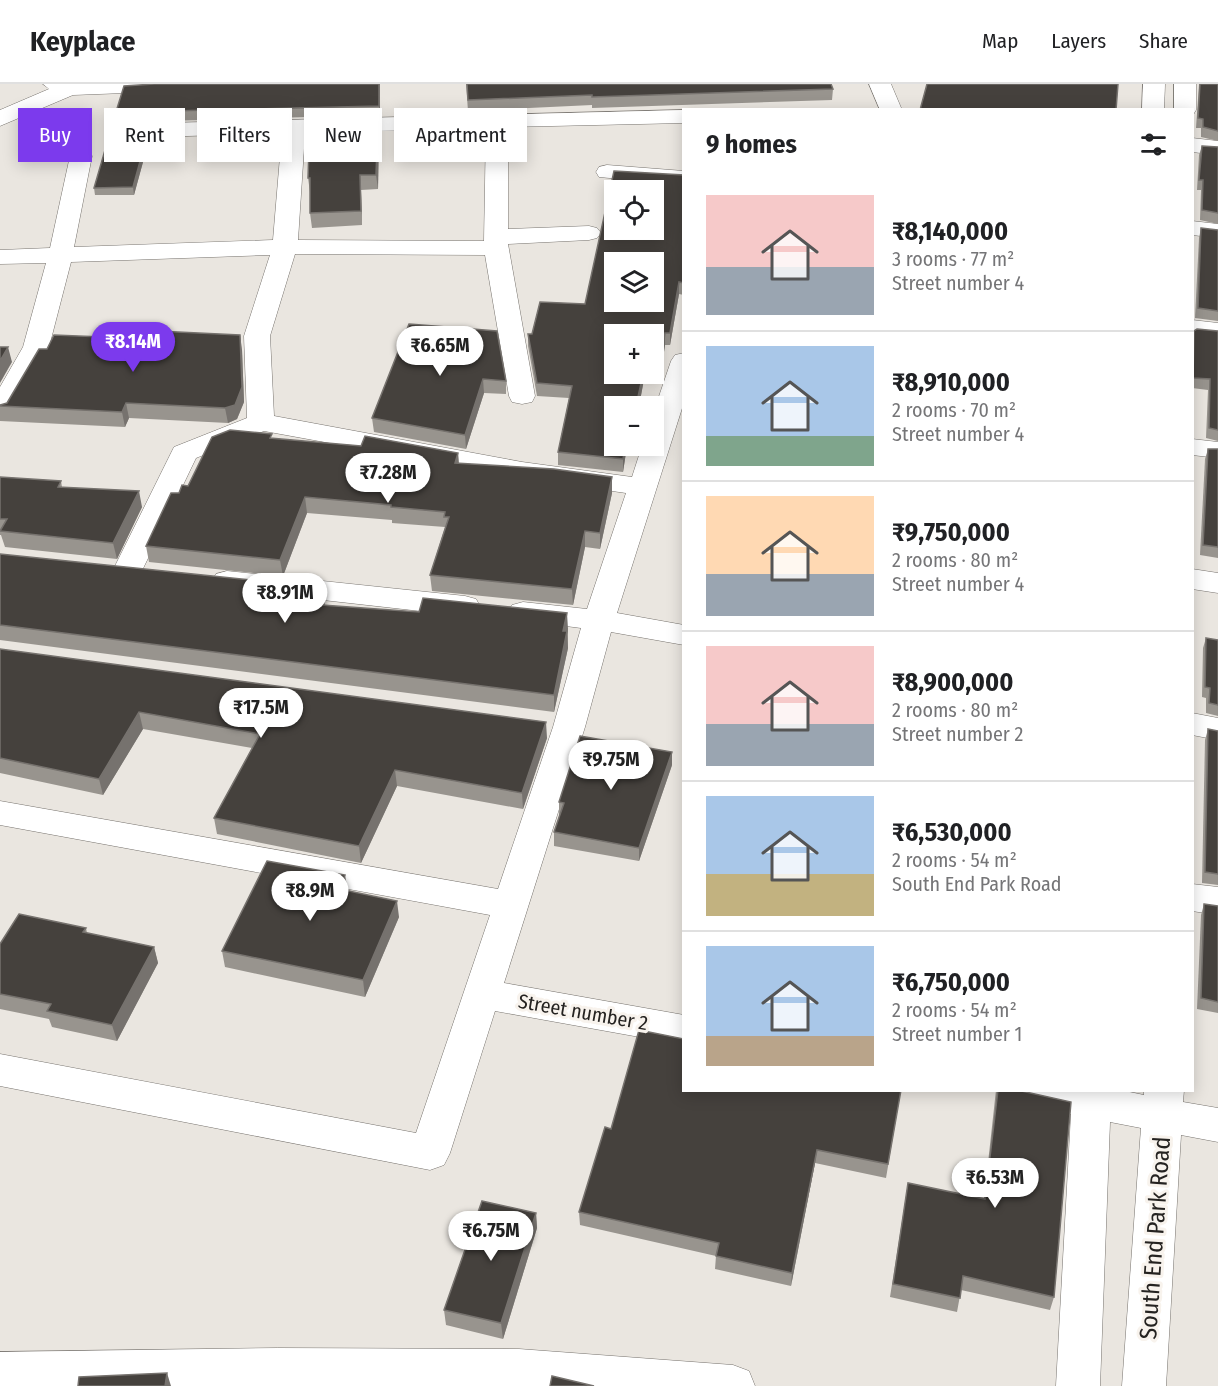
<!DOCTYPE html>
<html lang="en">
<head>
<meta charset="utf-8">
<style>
  body { margin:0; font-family:"Fira Sans Condensed",sans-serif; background:#f2f2f2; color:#202124; height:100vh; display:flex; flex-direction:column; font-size:22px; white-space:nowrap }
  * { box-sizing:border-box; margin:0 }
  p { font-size:20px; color:#757577 }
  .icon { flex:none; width:33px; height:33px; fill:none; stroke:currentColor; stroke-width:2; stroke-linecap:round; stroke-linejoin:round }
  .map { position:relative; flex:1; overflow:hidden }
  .drawer { position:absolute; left:682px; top:24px; width:512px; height:984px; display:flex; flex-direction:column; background:#fff; border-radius:0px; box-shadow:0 3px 15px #0003 }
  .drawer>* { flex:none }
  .top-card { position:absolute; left:18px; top:24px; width:570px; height:54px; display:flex; gap:12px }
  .fabs { position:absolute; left:604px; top:96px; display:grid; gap:12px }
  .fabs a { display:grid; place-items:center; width:60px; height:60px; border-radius:0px; background:#fff; box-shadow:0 3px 15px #0003; font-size:30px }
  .price { position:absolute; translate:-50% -51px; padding:0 14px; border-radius:21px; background:#fff; color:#222; font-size:20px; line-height:39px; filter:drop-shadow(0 2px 3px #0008) }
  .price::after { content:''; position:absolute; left:50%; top:36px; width:18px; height:14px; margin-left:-9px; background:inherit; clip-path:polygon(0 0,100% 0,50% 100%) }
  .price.current { background:#7c3aed; color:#fff }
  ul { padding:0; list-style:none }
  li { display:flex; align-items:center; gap:18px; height:150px; padding:0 24px }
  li+li { border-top:2px solid #e0e0e0 }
  li span { display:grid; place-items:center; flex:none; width:168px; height:120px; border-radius:0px; color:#555 }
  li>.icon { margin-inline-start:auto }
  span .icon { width:72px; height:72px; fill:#fffc; stroke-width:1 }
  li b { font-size:26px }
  h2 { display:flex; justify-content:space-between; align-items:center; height:72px; padding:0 24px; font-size:26px }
  .tag { padding:0 21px; border-radius:0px; background:#fff; box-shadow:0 3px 15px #0003; font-size:21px; line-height:54px }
  .tag.current { background:#7c3aed; color:#fff }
  header { display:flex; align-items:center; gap:36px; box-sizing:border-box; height:84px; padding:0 30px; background:#fff; border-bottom:2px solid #e0e0e0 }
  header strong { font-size:28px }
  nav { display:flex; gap:33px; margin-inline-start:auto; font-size:21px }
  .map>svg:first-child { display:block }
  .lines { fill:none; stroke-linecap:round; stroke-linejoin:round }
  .minor-casing { stroke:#77736e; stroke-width:1 }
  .minor { fill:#fff; fill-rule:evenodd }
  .wall { fill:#98948e }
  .shaded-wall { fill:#76726e }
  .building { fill:#45413d; stroke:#76726e; stroke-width:1.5; fill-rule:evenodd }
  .labels { text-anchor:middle; stroke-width:6; stroke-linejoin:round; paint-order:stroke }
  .street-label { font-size:20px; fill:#252321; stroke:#f8f3ed }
  .near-street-label { font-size:24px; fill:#252321; stroke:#f8f3ed }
</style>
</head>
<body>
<header>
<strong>Keyplace</strong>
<nav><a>Map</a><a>Layers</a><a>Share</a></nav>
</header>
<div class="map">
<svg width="1218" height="1302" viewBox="0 0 1218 1302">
  <rect width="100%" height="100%" fill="#eae6e0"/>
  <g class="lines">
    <defs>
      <g id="minor">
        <path d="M43 0H214L211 5 203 6 73 11 0 42V26L49 5Z"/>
        <path d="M869 0H891L902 26H880Z"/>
        <path d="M1143 0H1165L1164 26H1142Z"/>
        <path d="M1174 0H1196V26L1193 31 1192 26H1174Z"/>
        <path d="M684 26V39L508 43V145L589 142 597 144 601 149 597 154 589 156 508 160 535 312 532 318 522 320 512 318 509 312 485 171 295 170 270 252 274 332 522 378 632 393 642 362H654V327L671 277 675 271 684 269V318L617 529 684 541V561L611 548 585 643 504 899 684 931V961L495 927 450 1069 444 1081 430 1086 0 1002V970L416 1049 490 831 0 741V717L498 805 553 643 581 544 512 535 508 528 512 521 523 518 587 525 626 409 522 394 264 347 196 374 139 493 128 496 117 493 113 486 174 363 247 334 244 252 270 171 71 178 49 263 14 326 10 332 0 334V303L23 263 46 179 0 180V166L50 164 70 72 73 67 81 65 89 67 92 72 74 163 273 156 282 49 126 54 118 52 115 47 118 42 126 40ZM486 44 484 157 298 156 305 49Z"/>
        <path d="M1192 54 1218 57V71L1192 68Z"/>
        <path d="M607 81 684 87V101L599 93 596 88 599 83Z"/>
        <path d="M1192 137 1218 140V154L1192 151Z"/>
        <path d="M1192 236 1218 239V255L1192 252Z"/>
        <path d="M1192 355 1218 358V374L1192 371Z"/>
        <path d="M1192 485 1218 489V509L1192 505Z"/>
        <path d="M227 487 465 512 476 515 480 522 476 529 465 532 216 504 212 497 216 490Z"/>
        <path d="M1192 629 1218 634V656L1192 651Z"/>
        <path d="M1192 800 1218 803V831L1192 827Z"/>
        <path d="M1008 1006H1120L1144 1011V1006H1184L1183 1018 1218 1024V1058L1181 1051 1166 1302H1122L1141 1044 1110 1038 1100 1302H1056L1071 1030 1013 1018Z"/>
        <path d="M278 1264 519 1265 733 1281 749 1287 755 1302H0V1268Z"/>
      </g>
    </defs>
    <use href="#minor" class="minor-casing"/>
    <use href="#minor" class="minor"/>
  </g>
  <g class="wall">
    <path d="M154 0H380V31L126 38 117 40 115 31Z"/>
    <path d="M466 0 833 5 832 16 592 24V21L468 27Z"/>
    <path d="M1199 0H1218V57L1201 53V44H1196Z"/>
    <path d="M116 47 149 56 134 111H95L94 104Z"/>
    <path d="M379 49 378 105 361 106 362 141 312 144 310 129V108L308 94Z"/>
    <path d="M1202 62 1218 63V140L1200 136 1201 106H1197L1199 71Z"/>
    <path d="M684 91V211L679 210 670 261H665L662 281H654V250L615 290H645L639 322H615L627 362 623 388 558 381V368L569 314 537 312 528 262V250H532L585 220Z"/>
    <path d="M1201 144 1218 146V237L1195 234 1199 154Z"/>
    <path d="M409 240 506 297V310L484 309 466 365 374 348 372 334Z"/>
    <path d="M1194 247H1218V357L1206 354 1208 306 1192 304V255Z"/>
    <path d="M242 266 244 318 237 335 228 339 129 334 125 343 0 337V321Z"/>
    <path d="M273 355 458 369 459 380 612 393V409L600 465 585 463 573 521 432 507 430 491 445 443 392 439V436L307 429 283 492 149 478 146 462 179 409Z"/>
    <path d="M1208 365H1218V474L1200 471 1205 375Z"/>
    <path d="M0 393 61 397 62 403 142 423 117 475 5 463 1 451H0Z"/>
    <path d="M0 470 273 509 324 513 325 521 568 545V564L554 628 0 556Z"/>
    <path d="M1206 554 1218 556V632L1206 629V614L1202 613 1203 564Z"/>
    <path d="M0 565 547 654 523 725 397 702 361 779 217 750 214 734 252 664 143 645 103 711 0 689Z"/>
    <path d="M1208 645 1218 647V801L1202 799 1205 656Z"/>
    <path d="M672 681 639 777 554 762V748L559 732V718Z"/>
    <path d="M348 806 399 833 365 913 225 883 222 867Z"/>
    <path d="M1204 820 1218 822V929L1197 925 1201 831Z"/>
    <path d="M86 844 87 849 154 863 158 879 117 957 52 943 49 935 0 925V860Z"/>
    <path d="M901 1006 886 1094 815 1079 791 1202 715 1185 716 1172 580 1141 579 1128 611 1045Z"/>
    <path d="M996 1006H1017L1054 1213 1050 1226 961 1206 957 1228 890 1213 908 1099 984 1115Z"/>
    <path d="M536 1129 537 1144 503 1255 446 1241 444 1226Z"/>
  </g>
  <g class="shaded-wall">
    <path d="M379 0 380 2V31L379 22Z"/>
    <path d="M124 28 126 38 117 40 115 31Z"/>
    <path d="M378 35 379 49 378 105 376 91Z"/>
    <path d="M148 48 149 56 134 111 133 103Z"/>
    <path d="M360 91 361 106 362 141 361 127Z"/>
    <path d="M679 198V210L670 261V249Z"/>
    <path d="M665 249V261L662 281V269Z"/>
    <path d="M240 251 242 266 244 318 237 335 228 339 225 324Z"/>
    <path d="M8 263 12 278 0 299V277Z"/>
    <path d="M643 290H645L639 322H636Z"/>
    <path d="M483 295 484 309 466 365 465 351Z"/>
    <path d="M126 319 129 334 125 343 122 328Z"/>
    <path d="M625 362H627L623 388V375Z"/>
    <path d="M458 369 459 385 455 379Z"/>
    <path d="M612 393V409L600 465V449Z"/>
    <path d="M139 407 142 423 117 475 113 459Z"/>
    <path d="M305 413 307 429 283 492 280 476Z"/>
    <path d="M585 447V463L573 521 572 505Z"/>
    <path d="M271 498 274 514 267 509Z"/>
    <path d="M567 529 568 545 564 563 563 547Z"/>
    <path d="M567 547 568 564 554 628V611Z"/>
    <path d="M139 628 143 645 103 711 99 695Z"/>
    <path d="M546 638 547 654 523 725 522 709Z"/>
    <path d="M672 668V681L639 777V764Z"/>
    <path d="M395 686 397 702 361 779 359 762Z"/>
    <path d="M345 791 348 807 339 805Z"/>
    <path d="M397 817 399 833 365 913 363 896Z"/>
    <path d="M154 863 158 879 117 957 112 941Z"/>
    <path d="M817 1066 815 1079 791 1202 792 1189Z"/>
    <path d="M536 1129 537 1144 503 1255 501 1239Z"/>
    <path d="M167 1289 171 1302H165Z"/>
  </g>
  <g class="building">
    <path d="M154 0H379V22L124 28 115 31 124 2Z"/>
    <path d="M467 0H831L833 5 592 13V11L468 16Z"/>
    <path d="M927 0H1118L1116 26H920Z"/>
    <path d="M1200 0H1218V47L1203 43V35L1198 34Z"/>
    <path d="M378 35 376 91H360L361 127 310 129V94H308L310 37Z"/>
    <path d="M112 42 116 47 124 49 148 48 133 103 94 104Z"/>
    <path d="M1202 62 1218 63V129L1202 126 1203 96H1199Z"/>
    <path d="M614 87 684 91V199L679 198 670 249H665L662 269 654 268V250H615V290H643L636 322H615V362H625L623 375 558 368 572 302 537 299 528 250H532L540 218 585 220ZM615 106H654V146H615ZM615 178H654V218H615Z"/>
    <path d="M1201 144 1218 146V227L1198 224Z"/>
    <path d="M409 240 497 247 506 297 483 295 465 351 372 334Z"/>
    <path d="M1197 245 1218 247V346L1209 344 1210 295 1193 294 1194 247Z"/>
    <path d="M157 247 240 251 242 303 235 321 225 324 126 319 122 328 0 322V321L7 319 39 265H47L54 251 153 255Z"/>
    <path d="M0 263H8L0 277Z"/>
    <path d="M230 346 272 350 270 354 361 362 365 352 458 369 455 379 554 385 612 393 600 449 585 447 572 505 430 491 449 433H444L445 428 391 423V421L305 413 280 476 146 462 171 409H179L182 401 188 402 212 353Z"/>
    <path d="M1208 365H1218V463L1203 461Z"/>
    <path d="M0 393 61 397 58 403 139 407 113 459 0 447 7 435H0Z"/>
    <path d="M0 470 271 498 267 509 324 513 322 521 419 528 423 514 567 529 563 547H567L554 611 0 541Z"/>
    <path d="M1206 554 1218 556V621L1209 619 1210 604 1205 603Z"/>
    <path d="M0 565 546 638 522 709 395 686 359 762 214 734 260 650 139 628 99 695 0 674Z"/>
    <path d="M1208 645 1218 647V790L1205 788Z"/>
    <path d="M580 652 672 668 639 764 554 748 564 719 559 718Z"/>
    <path d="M267 777 345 791 339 805 397 817 363 896 222 867Z"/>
    <path d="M1204 820 1218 822V918L1201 914Z"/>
    <path d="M19 830 86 844 83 848 154 863 112 941 47 927 51 920 0 910V860Z"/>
    <path d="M639 946 684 955V1006H901L888 1080 817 1066 792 1189 716 1172 719 1159 579 1128 605 1043 611 1045Z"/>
    <path d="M998 1006H1017L1071 1018 1054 1213 963 1192 960 1214 893 1200 908 1099 985 1115Z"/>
    <path d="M482 1117 536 1129 501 1239 444 1226Z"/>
    <path d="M167 1289 165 1302H78L79 1293Z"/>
    <path d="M552 1292 594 1302H550Z"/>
  </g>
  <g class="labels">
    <g class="street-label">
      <text transform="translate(583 928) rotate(10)" y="7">Street number 2</text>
    </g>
    <g class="near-street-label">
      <text transform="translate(1155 1154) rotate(-86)" y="8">South End Park Road</text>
    </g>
  </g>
</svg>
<div class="fabs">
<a><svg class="icon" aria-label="locate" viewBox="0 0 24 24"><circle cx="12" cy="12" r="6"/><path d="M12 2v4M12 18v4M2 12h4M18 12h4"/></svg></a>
<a><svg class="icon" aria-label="layers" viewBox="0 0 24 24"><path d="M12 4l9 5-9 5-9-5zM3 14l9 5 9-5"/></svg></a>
<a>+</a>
<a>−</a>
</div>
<b class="price current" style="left:133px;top:289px">₹8.14M</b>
<b class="price" style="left:440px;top:293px">₹6.65M</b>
<b class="price" style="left:388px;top:420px">₹7.28M</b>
<b class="price" style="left:285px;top:540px">₹8.91M</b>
<b class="price" style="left:261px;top:655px">₹17.5M</b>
<b class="price" style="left:611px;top:707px">₹9.75M</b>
<b class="price" style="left:310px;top:838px">₹8.9M</b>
<b class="price" style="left:995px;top:1125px">₹6.53M</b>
<b class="price" style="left:491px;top:1178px">₹6.75M</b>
<div class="top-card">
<a class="tag current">Buy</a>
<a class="tag">Rent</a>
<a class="tag">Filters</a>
<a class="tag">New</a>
<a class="tag">Apartment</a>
</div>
<section class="drawer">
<h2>9 homes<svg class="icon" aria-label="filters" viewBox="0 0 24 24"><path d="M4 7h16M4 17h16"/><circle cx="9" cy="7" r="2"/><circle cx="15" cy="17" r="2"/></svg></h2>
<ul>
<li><span style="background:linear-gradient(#f6c9c9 60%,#9aa5b1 0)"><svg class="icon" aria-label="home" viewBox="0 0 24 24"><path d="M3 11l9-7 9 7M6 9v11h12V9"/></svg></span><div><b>₹8,140,000</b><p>3 rooms · 77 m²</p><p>Street number 4</p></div></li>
<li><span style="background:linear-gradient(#a9c7e8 75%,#7fa58c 0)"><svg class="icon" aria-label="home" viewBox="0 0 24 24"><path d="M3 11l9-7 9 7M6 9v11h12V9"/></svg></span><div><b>₹8,910,000</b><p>2 rooms · 70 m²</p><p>Street number 4</p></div></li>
<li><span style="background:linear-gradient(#ffd9b3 65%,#9aa5b1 0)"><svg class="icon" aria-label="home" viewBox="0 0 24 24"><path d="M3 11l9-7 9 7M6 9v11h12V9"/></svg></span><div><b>₹9,750,000</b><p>2 rooms · 80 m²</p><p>Street number 4</p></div></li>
<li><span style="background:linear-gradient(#f6c9c9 65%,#9aa5b1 0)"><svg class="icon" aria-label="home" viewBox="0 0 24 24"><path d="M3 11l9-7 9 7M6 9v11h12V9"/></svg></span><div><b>₹8,900,000</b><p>2 rooms · 80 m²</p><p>Street number 2</p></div></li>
<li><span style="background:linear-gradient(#a9c7e8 65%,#c2b280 0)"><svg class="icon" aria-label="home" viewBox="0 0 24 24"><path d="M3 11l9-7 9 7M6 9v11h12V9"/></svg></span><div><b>₹6,530,000</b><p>2 rooms · 54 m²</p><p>South End Park Road</p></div></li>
<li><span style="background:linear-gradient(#a9c7e8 75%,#b9a48a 0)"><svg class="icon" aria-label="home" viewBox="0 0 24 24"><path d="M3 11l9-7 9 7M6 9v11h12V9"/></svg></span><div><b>₹6,750,000</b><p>2 rooms · 54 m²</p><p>Street number 1</p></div></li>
</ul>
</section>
</div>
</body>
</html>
